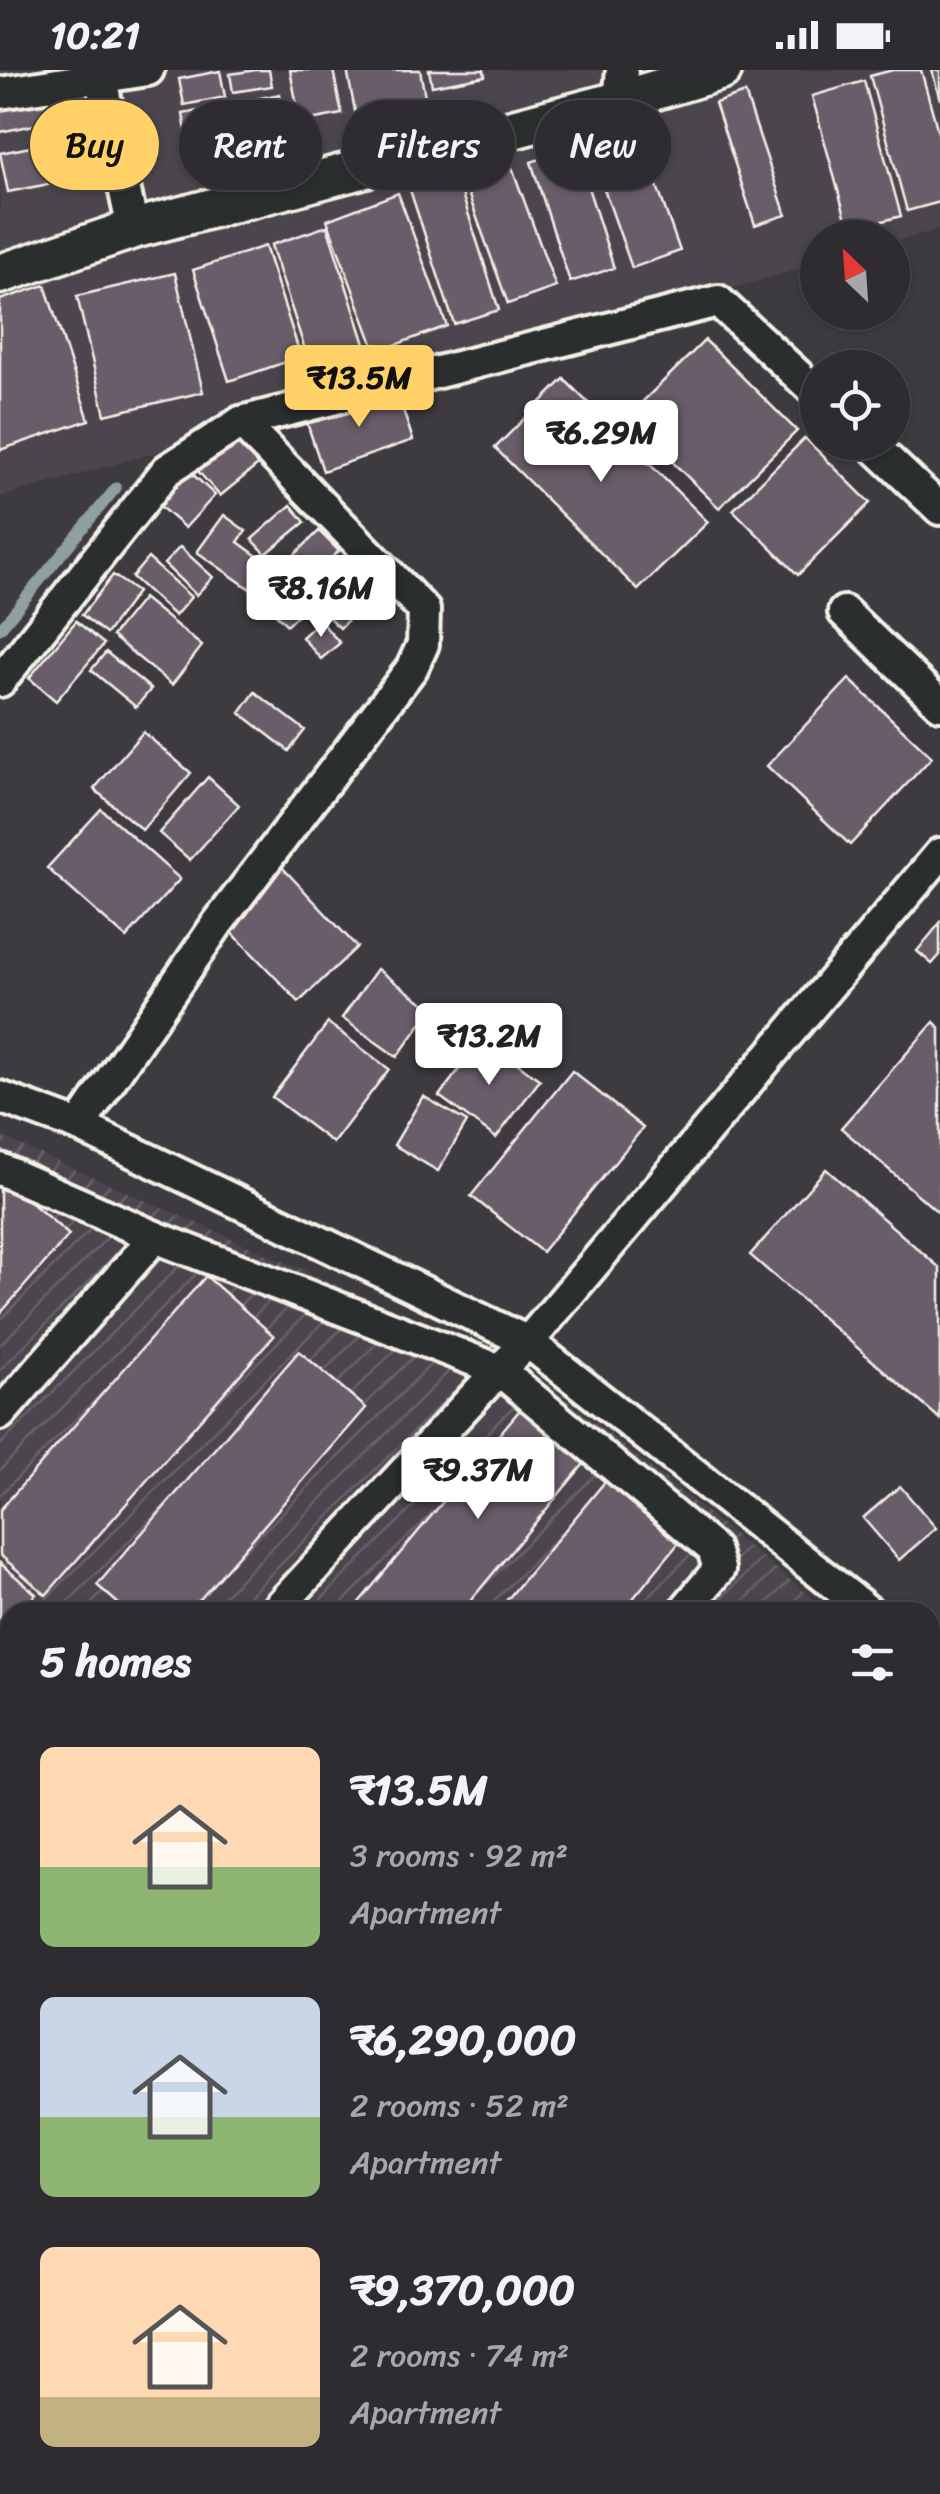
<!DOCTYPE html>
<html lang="en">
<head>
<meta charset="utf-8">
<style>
  body { margin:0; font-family:Sriracha,sans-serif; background:#363438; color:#f1f3f6; height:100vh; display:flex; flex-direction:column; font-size:38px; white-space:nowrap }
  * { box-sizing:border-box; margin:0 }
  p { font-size:32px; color:#a7a7ab }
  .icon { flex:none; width:55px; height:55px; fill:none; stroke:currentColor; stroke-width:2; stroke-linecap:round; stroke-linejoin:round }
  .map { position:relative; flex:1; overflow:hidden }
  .drawer { position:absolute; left:0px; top:1532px; width:940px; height:892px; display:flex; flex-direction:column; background:#2e2c30; border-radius:30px 30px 0 0; box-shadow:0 2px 8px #0004,0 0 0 2px #49484c }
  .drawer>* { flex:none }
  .top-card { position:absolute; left:30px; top:30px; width:880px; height:90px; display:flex; gap:20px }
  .needle { width:65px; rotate:335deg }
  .controls { position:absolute; left:800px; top:150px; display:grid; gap:20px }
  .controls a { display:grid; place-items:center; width:110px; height:110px; border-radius:50%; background:#2e2c30; box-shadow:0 2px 8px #0004,0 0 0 2px #49484c; font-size:50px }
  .price { position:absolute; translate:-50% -85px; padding:0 22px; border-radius:10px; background:#fff; color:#222; font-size:32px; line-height:65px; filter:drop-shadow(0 2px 5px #0008) }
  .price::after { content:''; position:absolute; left:50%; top:60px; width:30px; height:22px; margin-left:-15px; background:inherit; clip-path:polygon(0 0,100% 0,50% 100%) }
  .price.active { background:#ffd166; color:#111 }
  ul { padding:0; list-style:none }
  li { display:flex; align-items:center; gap:30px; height:250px; padding:0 40px }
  li span { display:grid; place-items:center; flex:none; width:280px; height:200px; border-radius:15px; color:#555 }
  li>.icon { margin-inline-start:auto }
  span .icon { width:120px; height:120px; fill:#fffc; stroke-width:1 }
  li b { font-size:42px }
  h2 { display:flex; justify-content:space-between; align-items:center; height:120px; padding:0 40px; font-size:42px }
  .pill { padding:0 35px; border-radius:45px; background:#2e2c30; box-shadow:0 2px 8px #0004,0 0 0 2px #49484c; font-size:35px; line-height:90px }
  .pill.active { background:#ffd166; color:#111 }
  .status { display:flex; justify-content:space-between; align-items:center; height:70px; padding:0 50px; background:#2e2c30; direction:ltr }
  .status svg { height:28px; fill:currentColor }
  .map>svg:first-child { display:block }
  .built { fill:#4c454d }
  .industrial { fill:url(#industrial-furrows) }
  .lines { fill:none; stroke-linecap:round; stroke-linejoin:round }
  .stream { stroke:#8fa09e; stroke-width:11 }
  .building { fill:#6b5d6b; stroke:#f4f1e8; stroke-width:2.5 }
  .service-casing { stroke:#f4f1e8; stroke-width:22 }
  .minor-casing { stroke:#f4f1e8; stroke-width:38 }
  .tertiary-casing { stroke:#f4f1e8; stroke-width:45 }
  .service { stroke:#2a2d2e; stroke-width:15 }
  .minor { stroke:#2a2d2e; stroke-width:30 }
  .tertiary { stroke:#2a2d2e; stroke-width:38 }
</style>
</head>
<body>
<div class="status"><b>10:21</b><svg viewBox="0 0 49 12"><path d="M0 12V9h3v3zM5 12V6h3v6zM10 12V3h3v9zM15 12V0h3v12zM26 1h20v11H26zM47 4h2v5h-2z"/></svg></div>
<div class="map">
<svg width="940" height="2424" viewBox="0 0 940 2424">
  <defs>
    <pattern id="industrial-furrows" width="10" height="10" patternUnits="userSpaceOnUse" patternTransform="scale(2.5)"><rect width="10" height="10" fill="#4c454d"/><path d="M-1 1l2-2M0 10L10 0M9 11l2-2" fill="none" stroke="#666067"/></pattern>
  </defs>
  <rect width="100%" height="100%" fill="#3e3b40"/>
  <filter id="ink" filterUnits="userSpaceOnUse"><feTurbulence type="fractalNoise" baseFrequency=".01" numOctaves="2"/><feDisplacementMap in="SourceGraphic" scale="20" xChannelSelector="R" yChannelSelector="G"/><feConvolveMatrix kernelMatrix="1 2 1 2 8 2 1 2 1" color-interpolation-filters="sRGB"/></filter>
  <g filter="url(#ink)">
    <path class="built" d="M0 0H940V159L893 172 892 168H818L817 194 0 427Z"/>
    <g class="industrial">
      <path d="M0 1066 531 1301 830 1542H10V2039L0 2030Z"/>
      <path d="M930 1624 940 1632V1979L930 1992Z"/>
      <path d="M940 2058V2424H632L639 2415H930V2070Z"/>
      <path d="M432 2415H586L579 2424H442Z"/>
    </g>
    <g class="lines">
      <path class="stream" d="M0 559 116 418"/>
    </g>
    <g class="building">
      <path d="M256 0H269L272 16 233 22 230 4Z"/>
      <path d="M290 0H333L342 44 300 52Z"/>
      <path d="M347 0H420L426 32 356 46Z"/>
      <path d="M429 0H484L485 6 432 16Z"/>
      <path d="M893 0H921L940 69V132L907 141 870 6Z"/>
      <path d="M932 0H940V30Z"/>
      <path d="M220 1 225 27 184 35 179 9Z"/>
      <path d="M864 11 901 146 849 160 812 26Z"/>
      <path d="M745 23 786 145 755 155 715 33Z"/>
      <path d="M280 24 286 55 257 60 251 30Z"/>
      <path d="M50 30 54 51 0 62V40Z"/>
      <path d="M236 33 243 67 189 78 183 44Z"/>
      <path d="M633 48 680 181 632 198 585 65Z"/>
      <path d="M61 71 69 110 8 122 0 83Z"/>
      <path d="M575 77 614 198 570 212 531 92Z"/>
      <path d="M511 95 556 217 508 234 464 112Z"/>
      <path d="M456 105 499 240 454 254 410 120Z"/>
      <path d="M398 123 447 256 376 282 327 150Z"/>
      <path d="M327 156 365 274 309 292 271 175Z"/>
      <path d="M265 176 301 287 229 311 193 200Z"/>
      <path d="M175 203 203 322 105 345 77 226Z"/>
      <path d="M45 215 89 350 0 380V230Z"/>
      <path d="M705 270 797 361 719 438 627 347Z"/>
      <path d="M564 309 708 452 638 520 495 378Z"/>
      <path d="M396 319 413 370 323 401 306 350Z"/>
      <path d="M235 368 258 395 220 426 197 400Z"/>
      <path d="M805 368 870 433 798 505 733 440Z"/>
      <path d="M187 399 215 425 185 458 156 433Z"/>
      <path d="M291 435 305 452 266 484 252 469Z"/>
      <path d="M224 445 246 461 238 472 271 496 253 521 197 482Z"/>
      <path d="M319 461 339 481 299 520 279 500Z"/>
      <path d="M180 477 213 507 196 525 164 494Z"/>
      <path d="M345 485 379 517 340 558 305 526Z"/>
      <path d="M148 488 191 527 175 546 132 507Z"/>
      <path d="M113 505 137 522 106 564 82 545Z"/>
      <path d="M276 508 305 538 287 555 257 526Z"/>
      <path d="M143 528 202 576 172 615 112 566Z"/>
      <path d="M76 551 104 574 56 631 29 608Z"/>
      <path d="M320 551 340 573 321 589 302 567Z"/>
      <path d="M106 582 151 619 136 637 91 600Z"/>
      <path d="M849 609 932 687 850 775 767 696Z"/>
      <path d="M255 622 305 660 289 681 240 643Z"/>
      <path d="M143 662 191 703 142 760 94 719Z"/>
      <path d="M208 707 239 735 190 790 159 763Z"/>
      <path d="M101 739 180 809 126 868 47 798Z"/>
      <path d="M281 796 357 877 299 932 222 852Z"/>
      <path d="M940 853V885L932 894 917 881Z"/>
      <path d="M377 899 432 939 397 987 342 948Z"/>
      <path d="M934 952 940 958V1144L841 1058Z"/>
      <path d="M328 953 389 999 333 1073 272 1027Z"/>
      <path d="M483 968 540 1010 496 1068 439 1026Z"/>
      <path d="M572 1001 643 1058 542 1182 471 1126Z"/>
      <path d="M423 1026 467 1052 438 1101 394 1075Z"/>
      <path d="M826 1099 940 1198V1349L750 1185Z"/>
      <path d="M6 1111 69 1165 0 1244V1119Z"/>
      <path d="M206 1206 274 1266 46 1525 0 1485V1440Z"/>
      <path d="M299 1281 366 1338 189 1542H128L97 1515Z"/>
      <path d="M523 1336 588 1389 461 1542H351Z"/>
      <path d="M608 1408 682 1469 622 1542H497Z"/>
      <path d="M900 1416 936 1458 899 1490 863 1448Z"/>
      <path d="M0 1493 36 1524 20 1542H10V1555L0 1566Z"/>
      <path d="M10 1587V1724L0 1736V1599Z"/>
      <path d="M940 1756V1945L930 1957V1768Z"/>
      <path d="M940 2172V2242L930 2233V2184Z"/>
      <path d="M10 2228V2288L0 2279V2240Z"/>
      <path d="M0 2301 10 2310V2366L0 2378Z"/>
      <path d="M34 2415H144L136 2424H26Z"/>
      <path d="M171 2415H299L292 2424H164Z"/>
      <path d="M721 2415H867L877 2424H724L718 2419Z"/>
    </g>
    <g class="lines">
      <defs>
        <g id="service">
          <path d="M930 2152 940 2141"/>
          <path d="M392 2415 402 2424"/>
          <path d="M687 2415 695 2424"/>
          <path d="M4 2424 11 2415"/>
        </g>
        <g id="minor">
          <path d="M99 0 133 159"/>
          <path d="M0 23 148 0"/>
          <path d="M619 31 622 0"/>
          <path d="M869 372 940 439"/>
          <path d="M844 542 940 634"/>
          <path d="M0 611 167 400 241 352 718 231 818 324"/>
          <path d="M0 1027 79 1056 528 1272 869 1542"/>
          <path d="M79 1056 217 854 412 598 423 574 424 540 241 352"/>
          <path d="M0 1099 155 1167 499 1300 274 1542"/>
          <path d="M0 1344 155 1167"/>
          <path d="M683 1542 719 1499 713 1479 499 1300 528 1272 940 784"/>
          <path d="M930 1591 940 1599"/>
          <path d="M0 1836 10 1825"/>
          <path d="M0 2039 10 2048"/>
          <path d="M0 2086 10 2095"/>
          <path d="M0 2209 10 2197"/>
        </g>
        <g id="tertiary">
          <path d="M0 204 133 159 619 31 722 0"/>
          <path d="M930 2043 940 2031"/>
          <path d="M613 2424 621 2415"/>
        </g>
      </defs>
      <use href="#service" class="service-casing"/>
      <use href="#minor" class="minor-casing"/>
      <use href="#tertiary" class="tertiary-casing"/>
      <use href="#service" class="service"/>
      <use href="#minor" class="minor"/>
      <use href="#tertiary" class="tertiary"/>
    </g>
  </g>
</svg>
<div class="controls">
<a><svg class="needle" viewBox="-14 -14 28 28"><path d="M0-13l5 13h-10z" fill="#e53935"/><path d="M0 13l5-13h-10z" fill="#a7a7ab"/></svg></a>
<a><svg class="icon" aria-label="locate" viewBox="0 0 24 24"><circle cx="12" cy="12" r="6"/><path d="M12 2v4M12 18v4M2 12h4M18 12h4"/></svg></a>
</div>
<b class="price active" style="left:359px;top:360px">₹13.5M</b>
<b class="price" style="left:601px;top:415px">₹6.29M</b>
<b class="price" style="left:321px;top:570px">₹8.16M</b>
<b class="price" style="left:489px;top:1018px">₹13.2M</b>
<b class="price" style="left:478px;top:1452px">₹9.37M</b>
<div class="top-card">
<a class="pill active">Buy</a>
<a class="pill">Rent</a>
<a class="pill">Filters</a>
<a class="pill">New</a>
</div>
<section class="drawer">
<h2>5 homes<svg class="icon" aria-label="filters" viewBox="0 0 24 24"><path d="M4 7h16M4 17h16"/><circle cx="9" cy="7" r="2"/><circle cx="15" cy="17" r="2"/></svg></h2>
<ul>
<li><span style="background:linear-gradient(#ffd9b3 60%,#8fb573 0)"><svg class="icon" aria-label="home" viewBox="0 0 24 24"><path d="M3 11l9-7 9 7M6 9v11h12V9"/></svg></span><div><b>₹13.5M</b><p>3 rooms · 92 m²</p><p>Apartment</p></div></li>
<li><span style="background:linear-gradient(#c9d6e8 60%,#8fb573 0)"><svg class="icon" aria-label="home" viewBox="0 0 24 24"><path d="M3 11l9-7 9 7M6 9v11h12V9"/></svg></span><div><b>₹6,290,000</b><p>2 rooms · 52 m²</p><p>Apartment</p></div></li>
<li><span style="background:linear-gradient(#ffd9b3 75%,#c2b280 0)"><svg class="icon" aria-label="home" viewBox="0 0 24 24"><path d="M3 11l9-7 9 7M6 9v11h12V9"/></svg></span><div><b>₹9,370,000</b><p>2 rooms · 74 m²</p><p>Apartment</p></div></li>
</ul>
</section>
</div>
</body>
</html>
